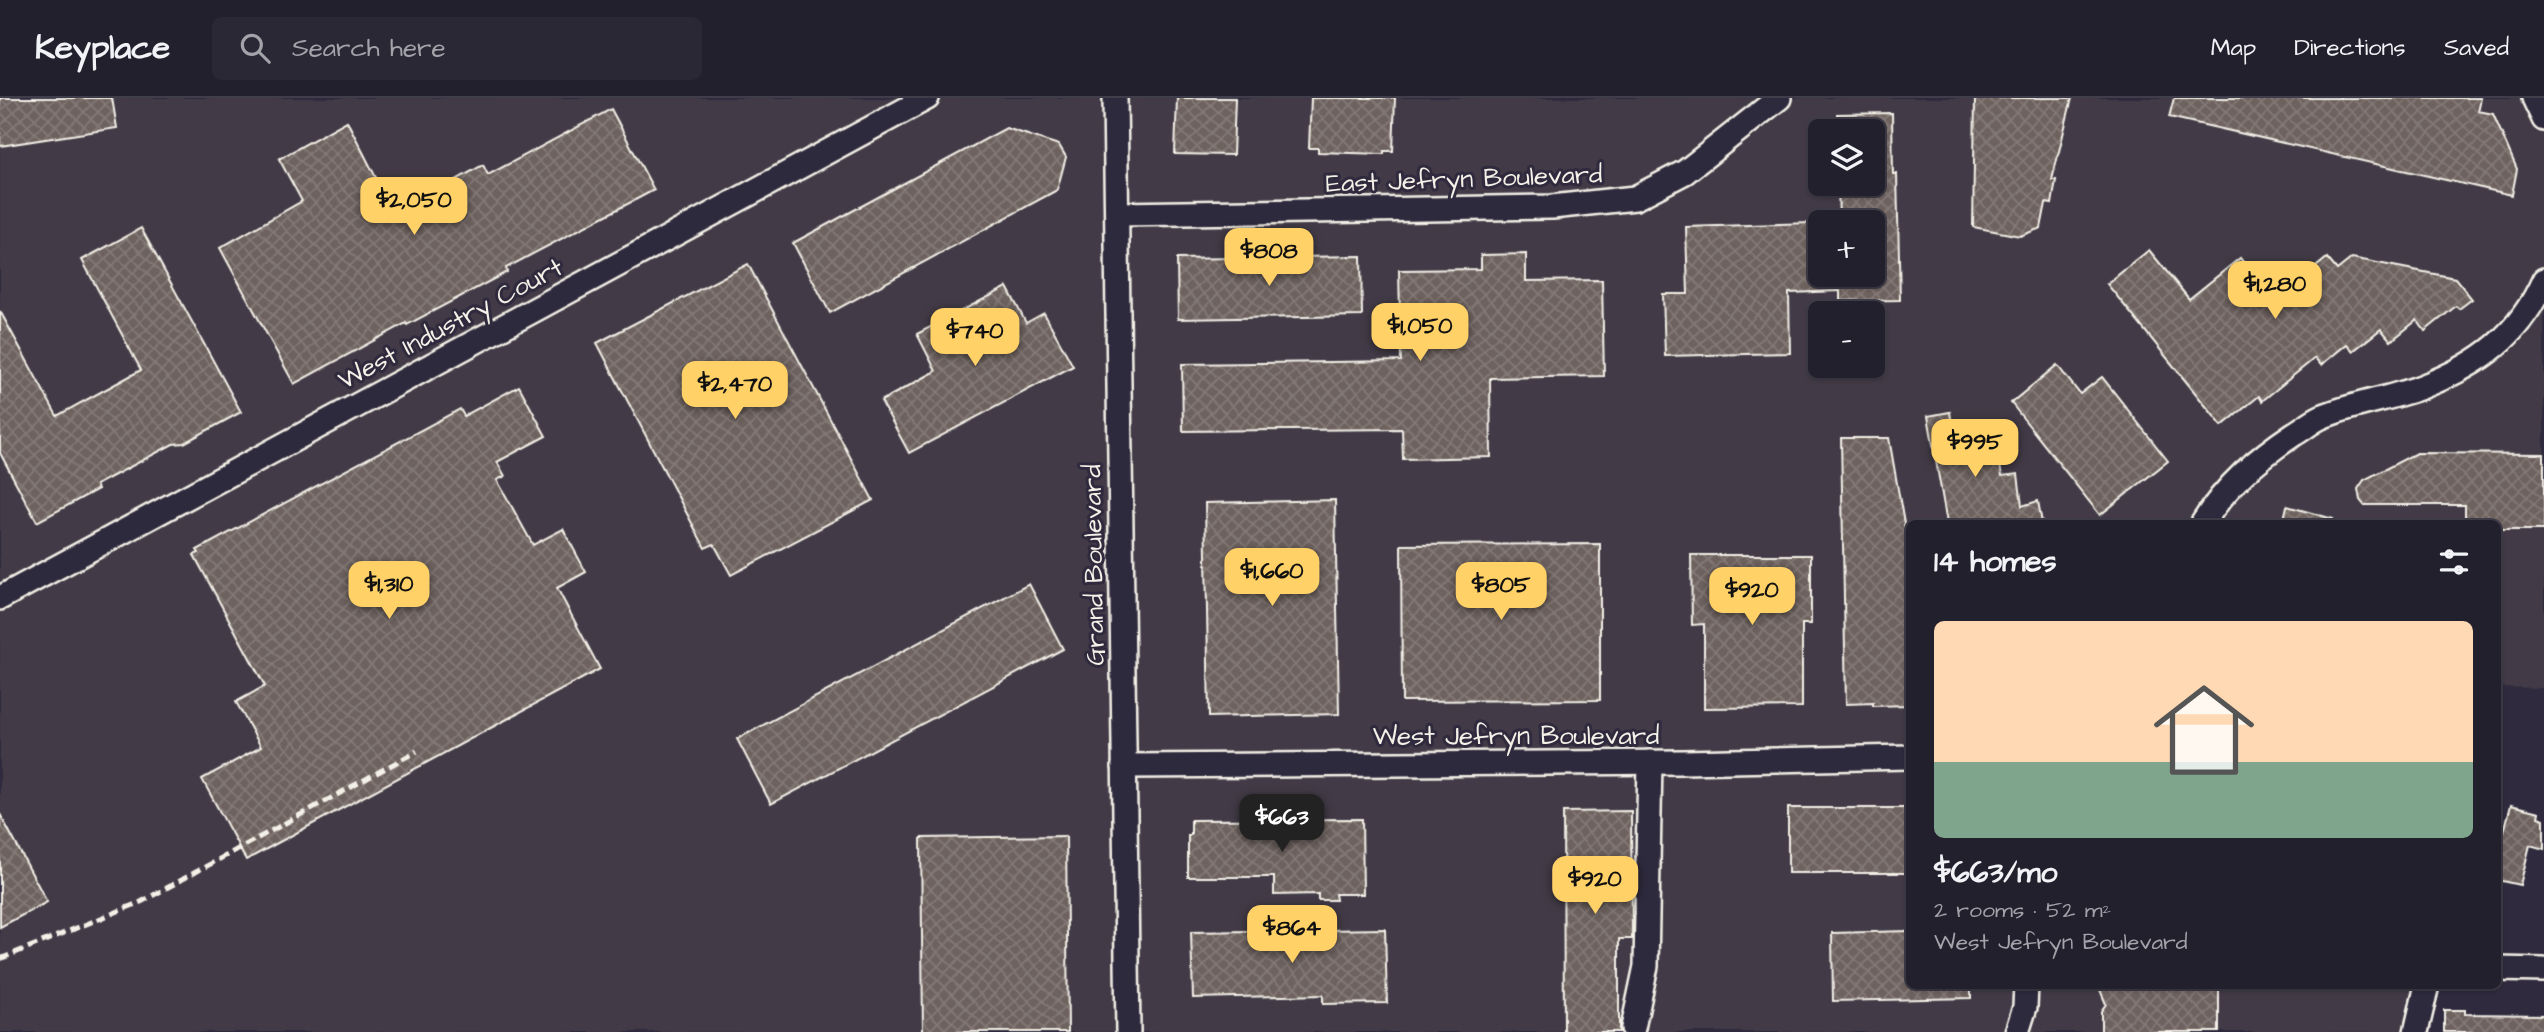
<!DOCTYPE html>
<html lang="en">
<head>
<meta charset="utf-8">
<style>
  body { margin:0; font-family:"Architects Daughter",sans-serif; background:#2b2836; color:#f1f3f6; height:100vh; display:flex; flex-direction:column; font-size:26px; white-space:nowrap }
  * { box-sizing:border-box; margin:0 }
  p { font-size:23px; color:#a3a3aa }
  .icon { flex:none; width:38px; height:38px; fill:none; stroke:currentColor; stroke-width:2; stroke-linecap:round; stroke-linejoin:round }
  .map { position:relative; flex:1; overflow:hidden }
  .details { position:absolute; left:1906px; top:422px; width:595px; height:469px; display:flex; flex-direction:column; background:#23202e; border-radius:10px; box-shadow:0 2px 5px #0004,0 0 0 2px #403e4a }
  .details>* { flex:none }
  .tools { position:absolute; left:1808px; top:21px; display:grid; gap:14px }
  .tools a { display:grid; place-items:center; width:77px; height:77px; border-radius:10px; background:#23202e; box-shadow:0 2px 5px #0004,0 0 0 2px #403e4a; font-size:35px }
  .price { position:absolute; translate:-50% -60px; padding:0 16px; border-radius:14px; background:#ffd166; color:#111; font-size:23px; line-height:46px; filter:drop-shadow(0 2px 4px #0008) }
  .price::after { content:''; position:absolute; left:50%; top:42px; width:21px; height:16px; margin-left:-10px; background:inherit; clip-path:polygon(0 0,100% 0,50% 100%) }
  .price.active { background:#222; color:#fff }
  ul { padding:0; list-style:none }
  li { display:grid; align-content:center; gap:14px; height:371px; padding:0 28px }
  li+li { border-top:2px solid #403e4a }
  li span { display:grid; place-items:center; height:217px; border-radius:10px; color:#555 }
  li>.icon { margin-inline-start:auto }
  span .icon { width:126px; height:126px; fill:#fffc; stroke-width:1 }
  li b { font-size:30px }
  h2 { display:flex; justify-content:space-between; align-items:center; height:84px; padding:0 28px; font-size:30px }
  header { display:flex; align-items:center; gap:42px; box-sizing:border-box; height:98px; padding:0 35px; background:#23202e; border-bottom:2px solid #403e4a }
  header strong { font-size:33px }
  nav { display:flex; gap:38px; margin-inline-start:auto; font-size:24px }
  .search { width:490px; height:63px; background:#2b2836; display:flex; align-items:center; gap:18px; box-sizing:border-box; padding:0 24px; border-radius:10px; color:#a3a3aa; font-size:26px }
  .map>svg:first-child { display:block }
  .built { fill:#423b47; fill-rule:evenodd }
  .building { fill:url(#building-cross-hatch); stroke:#f4f1e8; stroke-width:2 }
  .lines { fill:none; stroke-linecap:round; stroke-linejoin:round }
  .minor-casing { stroke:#f4f1e8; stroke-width:28 }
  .minor { stroke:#2f2a3d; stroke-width:23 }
  .rail { stroke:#f4f1e8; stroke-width:5; stroke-dasharray:10 5; stroke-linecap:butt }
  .labels { text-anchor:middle; stroke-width:6; stroke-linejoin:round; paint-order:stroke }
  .street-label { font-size:26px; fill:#f4f1e8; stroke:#2f2a3d }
</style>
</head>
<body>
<header>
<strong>Keyplace</strong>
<div class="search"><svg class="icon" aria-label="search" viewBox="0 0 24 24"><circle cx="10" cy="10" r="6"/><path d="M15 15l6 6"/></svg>Search here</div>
<nav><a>Map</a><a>Directions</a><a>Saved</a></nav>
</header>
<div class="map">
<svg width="2544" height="934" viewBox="0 0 2544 934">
  <defs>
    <pattern id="building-cross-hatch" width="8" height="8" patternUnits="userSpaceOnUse" patternTransform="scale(1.75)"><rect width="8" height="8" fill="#6e625e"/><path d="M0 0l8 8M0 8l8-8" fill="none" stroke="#837975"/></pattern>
  </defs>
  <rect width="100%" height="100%" fill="#2f2a3d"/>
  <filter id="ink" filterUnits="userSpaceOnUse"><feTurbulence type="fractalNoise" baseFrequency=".0143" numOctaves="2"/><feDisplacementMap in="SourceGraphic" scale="14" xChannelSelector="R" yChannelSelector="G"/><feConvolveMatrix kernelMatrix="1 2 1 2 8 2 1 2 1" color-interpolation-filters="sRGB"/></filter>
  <g filter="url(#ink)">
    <path class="built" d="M0 0H2544V590L2497 589V425H1909V887H2427L2416 934H0ZM1820 33H1872V86H1820ZM1820 124H1872V177H1820ZM1820 215H1872V268H1820Z"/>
    <g class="building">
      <path d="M0 0H112L117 30 0 48Z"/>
      <path d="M1177 0H1235L1233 57 1175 56Z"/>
      <path d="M1311 0H1395L1393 53H1384V56L1318 54V50H1309Z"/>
      <path d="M1975 0H2072L2052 82H2056L2052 106 2046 105 2041 130 2020 138 1973 129Z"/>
      <path d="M2174 0H2481L2478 13 2493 16 2517 71 2512 97 2169 19Z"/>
      <path d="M611 11 654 92 506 170 507 174 407 227 406 225 294 286 220 150 302 103 279 61 347 23 390 107 401 101 406 110 483 67 488 77Z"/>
      <path d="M1892 15 1893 76H1897L1900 202 1840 203V193L1789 195 1790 255 1665 258 1663 196H1688L1686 129 1813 125 1815 177H1872V124H1839L1838 86H1872V33H1837V16Z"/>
      <path d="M1006 30 1059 47 1066 59 1057 92 830 215 793 145Z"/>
      <path d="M141 130 241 314 184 345 173 346 96 387 98 391 37 424 0 355V213L57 318 141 272 82 162Z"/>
      <path d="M2149 152 2189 201 2240 160 2274 203 2327 160 2337 172 2352 160 2455 180 2472 201 2459 211 2456 208 2425 233 2417 222 2391 243 2381 231 2353 253 2347 246 2321 267 2315 260 2262 303 2259 298 2222 328 2107 186Z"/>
      <path d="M1526 156V183L1602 182 1604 278 1490 280 1491 359 1403 361 1402 331 1183 333 1182 266 1401 263 1399 172 1481 171V157Z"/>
      <path d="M1361 158 1362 218 1178 221 1177 161Z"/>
      <path d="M748 166 873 402 731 477 714 446 705 450 597 245Z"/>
      <path d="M1007 189 1026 225 1044 215 1073 268 909 355 881 303 936 273 917 236Z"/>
      <path d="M2057 267 2080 296 2102 279 2168 363 2100 417 2011 305Z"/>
      <path d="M519 288 546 338 497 364 505 378 497 382 533 447 563 431 586 474 557 490 600 571 246 762 202 681 261 649 236 604 265 588 194 457 199 455 197 452 460 311 464 318Z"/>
      <path d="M1950 314 1953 332 1978 328 1982 355 1997 352 2002 378 2018 376 2022 408 2038 403 2042 425H1947L1928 318Z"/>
      <path d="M1841 340H1889L1909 454V607L1873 608V605L1846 606Z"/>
      <path d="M2416 355 2544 356V432H2497V425H2465V407H2364L2360 402 2358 391 2364 382Z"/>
      <path d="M1335 402 1339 616 1209 619 1205 405Z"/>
      <path d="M2287 408 2333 421 2332 425H2283Z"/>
      <path d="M1600 446V602L1402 603 1401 447Z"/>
      <path d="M1691 457H1811V526H1802V609L1704 610V526L1692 527Z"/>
      <path d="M1029 486 1063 551 771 706 737 641Z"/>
      <path d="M2511 707 2539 714 2538 719 2544 721V751L2530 747 2520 787 2497 782V760Z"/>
      <rect x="1788" y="710" width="121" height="65"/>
      <path d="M1631 713 1632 841H1619V934H1564L1563 714Z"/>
      <path d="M0 716 47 804 0 829Z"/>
      <path d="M1362 721 1363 796H1335L1336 802H1318V796L1274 797V779H1188V737H1191V722Z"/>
      <path d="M1066 738 1068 934H923L921 740Z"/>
      <path d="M1385 831 1387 905 1323 906V897L1193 900 1191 834Z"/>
      <path d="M1909 833V887H1971V900L1833 903 1832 835Z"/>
      <path d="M2098 887H2219V934H2101V913L2106 906Z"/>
      <path d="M2444 912H2465V916L2544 917V934H2444Z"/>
    </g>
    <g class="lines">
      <defs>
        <g id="minor">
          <path d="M1115 0 1128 934"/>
          <path d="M2534 0 2544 21"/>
          <path d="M1118 116 1552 109 1635 100 1685 74 1779 0"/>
          <path d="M2203 425C2226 387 2258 360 2294 336 2303 331 2312 323 2321 319 2355 305 2391 301 2424 288 2480 266 2519 238 2544 182"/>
          <path d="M0 500 927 0"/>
          <path d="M1124 668 1683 664 1909 659"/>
          <path d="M2497 871 2544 872"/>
          <path d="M1633 930 1646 868 1650 664"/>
          <path d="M2017 934 2025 909 2026 887"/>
          <path d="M2416 934 2427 887"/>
        </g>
      </defs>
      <use href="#minor" class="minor-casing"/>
      <use href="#minor" class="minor"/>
      <path class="rail" d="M0 861 141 804 417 653"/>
    </g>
  </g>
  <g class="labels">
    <g class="street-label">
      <text transform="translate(1464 80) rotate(-2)" y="9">East Jefryn Boulevard</text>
      <text transform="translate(450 225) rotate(-28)" y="9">West Industry Court</text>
      <text transform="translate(1093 467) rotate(-91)" y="9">Grand Boulevard</text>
      <text x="1516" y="646">West Jefryn Boulevard</text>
    </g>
  </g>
</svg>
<div class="tools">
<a><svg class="icon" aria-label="layers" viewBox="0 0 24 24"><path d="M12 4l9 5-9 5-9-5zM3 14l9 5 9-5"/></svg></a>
<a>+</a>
<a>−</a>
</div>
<b class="price" style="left:414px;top:139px">$2,050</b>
<b class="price" style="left:1269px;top:190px">$808</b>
<b class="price" style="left:2275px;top:223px">$1,280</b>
<b class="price" style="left:1420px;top:265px">$1,050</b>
<b class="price" style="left:975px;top:270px">$740</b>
<b class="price" style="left:735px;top:323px">$2,470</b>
<b class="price" style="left:1975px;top:381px">$995</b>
<b class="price" style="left:1272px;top:510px">$1,660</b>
<b class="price" style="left:389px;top:523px">$1,310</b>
<b class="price" style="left:1501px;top:524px">$805</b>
<b class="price" style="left:1752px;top:529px">$920</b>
<b class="price active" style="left:1282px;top:756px">$663</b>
<b class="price" style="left:1595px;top:818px">$920</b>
<b class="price" style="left:1292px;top:867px">$864</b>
<section class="details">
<h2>14 homes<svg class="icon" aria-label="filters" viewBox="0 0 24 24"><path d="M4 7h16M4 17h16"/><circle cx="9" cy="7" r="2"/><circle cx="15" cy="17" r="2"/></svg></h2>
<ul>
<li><span style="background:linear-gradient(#ffd9b3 65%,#7fa58c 0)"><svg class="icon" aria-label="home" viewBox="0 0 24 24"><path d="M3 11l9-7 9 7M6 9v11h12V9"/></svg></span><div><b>$663/mo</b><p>2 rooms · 52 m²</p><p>West Jefryn Boulevard</p></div></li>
</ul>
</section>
</div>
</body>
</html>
